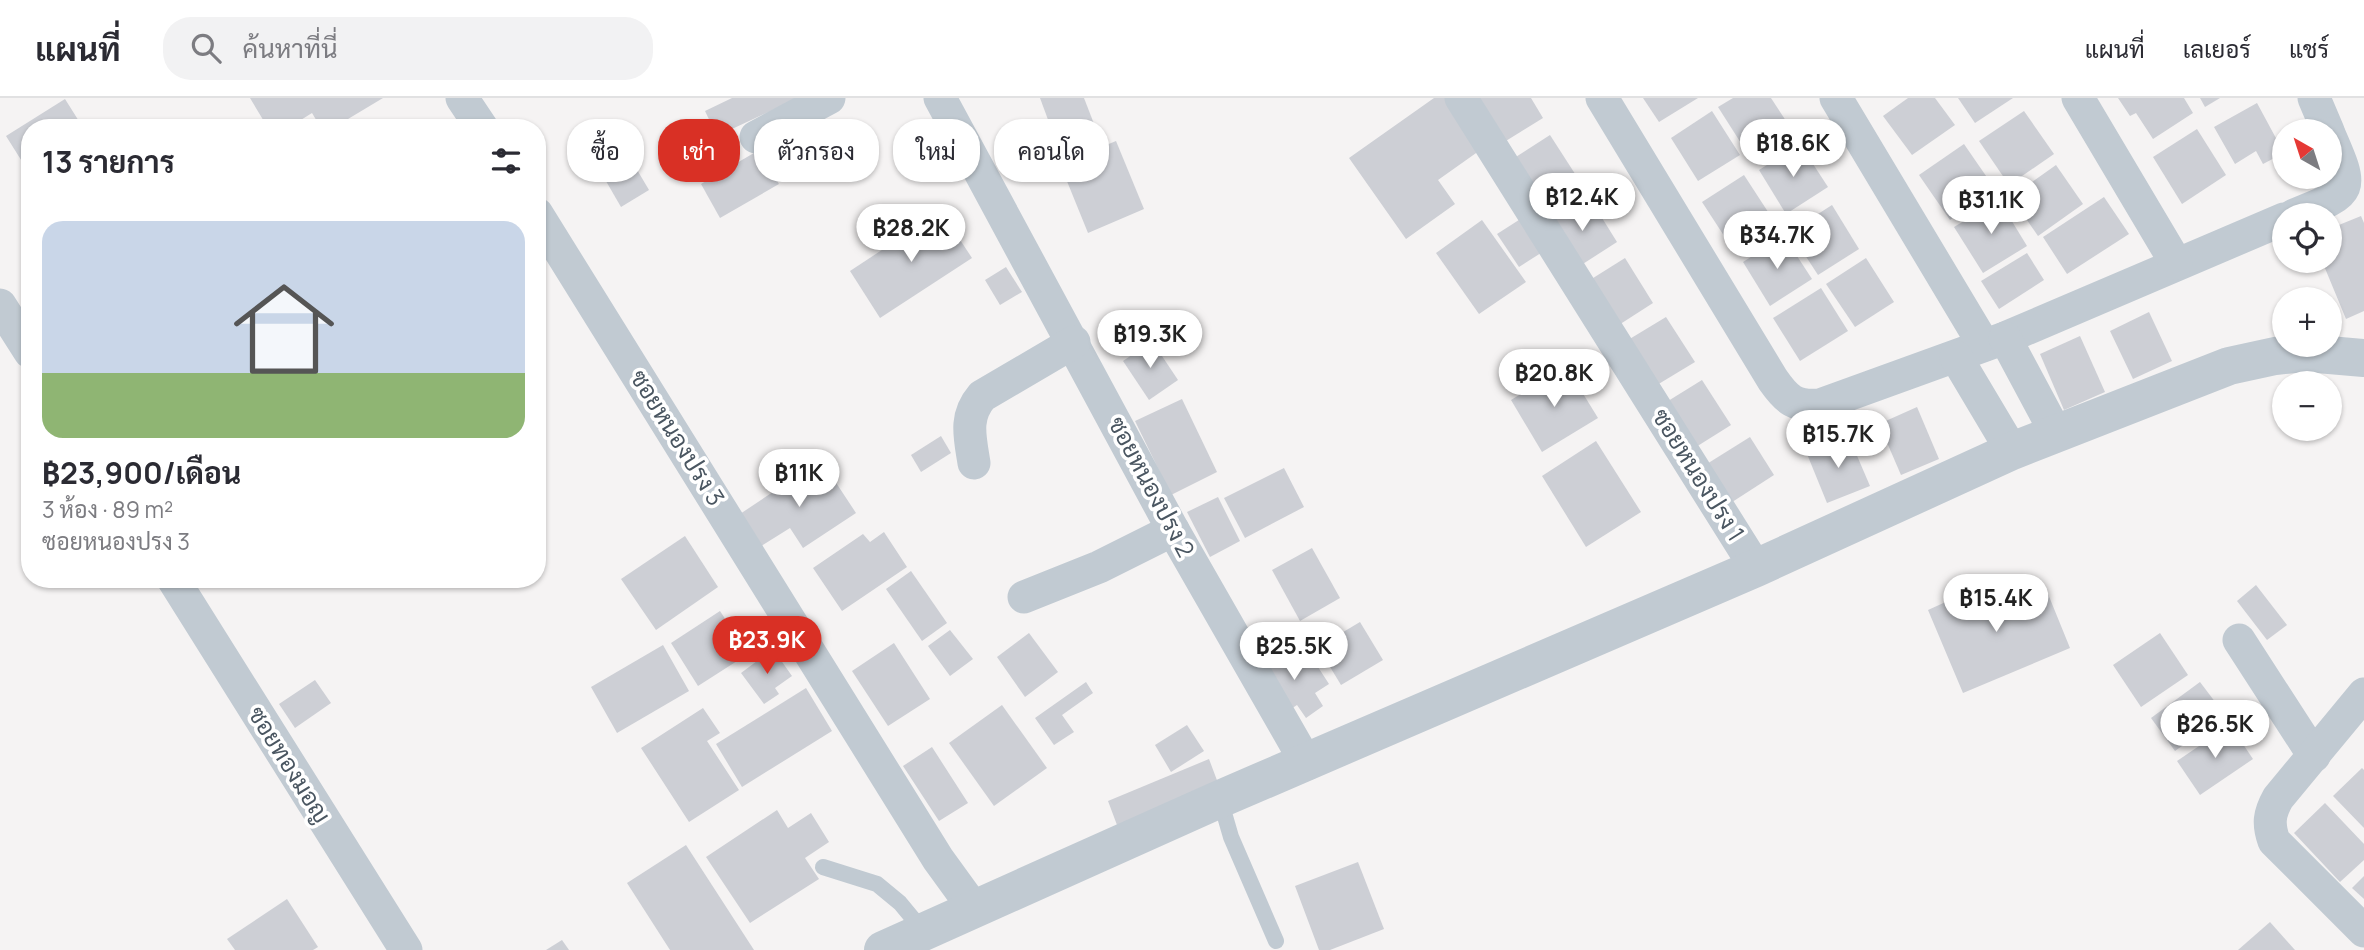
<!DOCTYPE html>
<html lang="th">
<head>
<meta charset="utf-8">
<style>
  body { margin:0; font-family:Manrope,Sarabun,sans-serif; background:#f2f2f3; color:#2b2b33; height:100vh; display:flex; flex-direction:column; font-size:26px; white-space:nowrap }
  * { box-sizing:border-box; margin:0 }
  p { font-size:23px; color:#7c7c81 }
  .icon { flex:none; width:38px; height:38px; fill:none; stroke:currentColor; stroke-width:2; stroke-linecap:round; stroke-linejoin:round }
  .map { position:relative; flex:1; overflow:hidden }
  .details { position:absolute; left:21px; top:21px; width:525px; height:469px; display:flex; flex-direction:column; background:#fff; border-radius:28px; box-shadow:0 2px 5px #0004 }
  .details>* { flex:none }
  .hud { position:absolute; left:567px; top:21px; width:665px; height:63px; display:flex; gap:14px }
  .needle { width:46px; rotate:321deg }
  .tools { position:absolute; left:2272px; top:21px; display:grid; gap:14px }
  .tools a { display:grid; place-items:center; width:70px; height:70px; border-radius:50%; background:#fff; box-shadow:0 2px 5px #0004; font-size:35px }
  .price { position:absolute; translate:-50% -60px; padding:0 16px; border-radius:24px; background:#fff; color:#222; font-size:23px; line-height:46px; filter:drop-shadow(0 2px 4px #0008) }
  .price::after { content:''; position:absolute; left:50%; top:42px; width:21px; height:16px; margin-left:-10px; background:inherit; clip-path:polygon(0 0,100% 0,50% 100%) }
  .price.current { background:#d93025; color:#fff }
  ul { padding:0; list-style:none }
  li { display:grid; align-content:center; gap:14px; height:371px; padding:0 21px }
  li span { display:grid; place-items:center; height:217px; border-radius:21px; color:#555 }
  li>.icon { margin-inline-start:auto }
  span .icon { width:126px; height:126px; fill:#fffc; stroke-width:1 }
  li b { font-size:30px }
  h2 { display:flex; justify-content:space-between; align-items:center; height:84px; padding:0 21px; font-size:30px }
  .pill { padding:0 24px; border-radius:28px; background:#fff; box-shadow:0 2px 5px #0004; font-size:24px; line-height:63px }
  .pill.current { background:#d93025; color:#fff }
  header { display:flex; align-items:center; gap:42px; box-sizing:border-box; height:98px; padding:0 35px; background:#fff; border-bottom:2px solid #e1e1e2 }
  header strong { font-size:33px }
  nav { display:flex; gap:38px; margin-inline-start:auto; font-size:24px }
  .search { width:490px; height:63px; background:#f2f2f3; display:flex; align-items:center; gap:18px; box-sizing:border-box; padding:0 24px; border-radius:28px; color:#7c7c81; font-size:26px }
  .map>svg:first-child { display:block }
  .building { fill:#cdcfd5 }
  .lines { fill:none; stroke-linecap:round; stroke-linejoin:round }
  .service { stroke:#c1cad2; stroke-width:16 }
  .minor { stroke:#c1cad2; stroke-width:33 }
  .tertiary { stroke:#c1cad2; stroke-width:38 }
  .labels { text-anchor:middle; stroke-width:7; stroke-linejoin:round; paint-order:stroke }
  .street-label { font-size:24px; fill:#4a5661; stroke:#fff }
</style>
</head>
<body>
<header>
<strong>แผนที่</strong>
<div class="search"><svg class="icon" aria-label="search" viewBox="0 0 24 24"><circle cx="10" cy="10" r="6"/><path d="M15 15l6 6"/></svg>ค้นหาที่นี่</div>
<nav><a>แผนที่</a><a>เลเยอร์</a><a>แชร์</a></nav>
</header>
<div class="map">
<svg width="2364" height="852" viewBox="0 0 2364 852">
  <rect width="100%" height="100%" fill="#f5f3f3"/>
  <g class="building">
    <path d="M250 0H383L333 30H321L312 15 288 30H268Z"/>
    <path d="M732 0H798L717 38 705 13Z"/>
    <path d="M1040 0H1084L1096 31 1057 46Z"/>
    <path d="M1434 0H1452L1486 48 1438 82 1455 106 1406 141 1349 60Z"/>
    <path d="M1474 0H1531L1543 20 1501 46Z"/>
    <path d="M1643 0H1698L1659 24Z"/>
    <path d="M1733 0H1771L1788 26 1746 53 1718 9Z"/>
    <path d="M1908 0H1935L1955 27 1912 57 1883 18Z"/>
    <path d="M1958 0H2013L1975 25Z"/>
    <path d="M2118 0H2184L2193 15 2153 41 2136 15 2130 18Z"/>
    <path d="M2200 0H2220L2205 9Z"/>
    <path d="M65 1 82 28 30 30V61L23 65 6 38Z"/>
    <path d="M2257 5 2284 55 2263 66 2256 53 2235 66 2214 29Z"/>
    <path d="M1712 13 1740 57 1698 83 1671 40Z"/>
    <path d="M2024 13 2054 56 2009 87 1979 43Z"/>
    <path d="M2197 31 2226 77 2182 106 2153 59Z"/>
    <path d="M1550 37 1579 82 1537 109 1508 64Z"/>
    <path d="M620 43 649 92 621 109 592 59Z"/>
    <path d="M1116 43 1144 111 1088 135 1060 66Z"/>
    <path d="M1800 46 1828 89 1786 116 1759 72Z"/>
    <path d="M1964 46 1995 91 1950 122 1919 77Z"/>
    <path d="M759 52 779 86 720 120 701 86Z"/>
    <path d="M2056 67 2083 106 2038 138 2011 99Z"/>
    <path d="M1744 77 1772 120 1730 147 1702 104Z"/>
    <path d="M1589 99 1617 144 1575 171 1546 125Z"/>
    <path d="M2104 99 2129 136 2067 176 2043 139Z"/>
    <path d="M1999 102 2027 148 1983 175 1954 129Z"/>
    <path d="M1832 107 1859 151 1818 177 1790 134Z"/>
    <path d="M941 113 972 160 880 220 850 173Z"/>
    <path d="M2361 118 2364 125V213L2346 221 2322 163H2329V131Z"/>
    <path d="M1522 120 1544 153 1519 169 1497 136Z"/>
    <path d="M1482 122 1526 184 1479 216 1436 155Z"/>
    <path d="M1784 138 1812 181 1770 208 1743 164Z"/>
    <path d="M2027 155 2044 182 1999 211 1981 183Z"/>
    <path d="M1625 160 1653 205 1611 232 1582 187Z"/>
    <path d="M1866 160 1894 204 1855 229 1826 186Z"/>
    <path d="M1006 169 1022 194 1000 207 985 182Z"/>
    <path d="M1821 190 1848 233 1800 263 1773 220Z"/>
    <path d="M2149 214 2172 263 2133 281 2110 233Z"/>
    <path d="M1666 219 1695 264 1652 290 1623 245Z"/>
    <path d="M2080 238 2105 294 2064 312 2040 256Z"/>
    <path d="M1152 243 1178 282 1149 302 1123 263Z"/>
    <path d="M1566 268 1598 320 1542 354 1511 302Z"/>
    <path d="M1702 282 1731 327 1688 354 1660 308Z"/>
    <path d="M1182 301 1217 374 1171 397 1135 323Z"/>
    <path d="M1917 309 1939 361 1901 377 1879 326Z"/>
    <path d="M941 338 951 355 921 374 911 357Z"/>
    <path d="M1750 339 1774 377 1726 408 1702 369Z"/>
    <path d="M1849 339 1870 388 1827 405 1807 356Z"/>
    <path d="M1596 343 1641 414 1586 449 1542 378Z"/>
    <path d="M821 362 856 415 803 450 790 430 758 450 737 418Z"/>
    <path d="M1284 370 1304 409 1245 440 1224 400Z"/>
    <path d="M1218 399 1240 443 1210 459 1187 414Z"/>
    <path d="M884 434 907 469 842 513 813 470 863 436 870 444Z"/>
    <path d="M685 438 718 489 656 532 621 481Z"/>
    <path d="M1312 450 1340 500 1300 523 1272 472Z"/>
    <path d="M911 473 947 525 922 543 886 491Z"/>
    <path d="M1994 482 2005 507 2046 491 2070 550 1963 595 1928 512Z"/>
    <path d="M2256 487 2287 527 2267 542 2237 503Z"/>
    <path d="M720 513 748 556 698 588 671 545Z"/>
    <path d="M1360 524 1383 562 1341 587 1318 549Z"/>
    <path d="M950 532 973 561 950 578 928 548Z"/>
    <path d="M1029 535 1058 574 1025 599 997 559Z"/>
    <path d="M2160 535 2188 577 2141 609 2113 567Z"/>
    <path d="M894 545 930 601 888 628 852 573Z"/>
    <path d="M663 547 689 593 617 635 591 589Z"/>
    <path d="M773 551 792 578 775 590 779 596 764 606 741 575Z"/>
    <path d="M1307 552 1329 586 1315 595 1323 608 1306 620 1297 607 1285 615 1254 570 1276 555 1284 568Z"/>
    <path d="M315 582 331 605 295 630 279 606Z"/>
    <path d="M1086 584 1093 595 1062 617 1074 634 1054 647 1035 620Z"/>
    <path d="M2200 584 2225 617 2175 653 2151 620Z"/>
    <path d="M806 590 832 633 742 689 716 646Z"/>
    <path d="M1002 607 1047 670 994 708 949 645Z"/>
    <path d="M703 610 720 635 707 643 739 692 689 724 641 650Z"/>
    <path d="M1187 627 1204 653 1171 674 1155 647Z"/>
    <path d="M2230 627 2253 661 2200 697 2177 663Z"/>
    <path d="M932 649 968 705 939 723 903 668Z"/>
    <path d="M1209 661 1218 685 1117 727 1108 703Z"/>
    <path d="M2362 670 2364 672V730L2333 698Z"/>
    <path d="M2325 705 2364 746V762L2340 784 2294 735Z"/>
    <path d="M777 712 788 730 811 715 829 744 805 760 819 781 750 825 706 759Z"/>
    <path d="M686 747 754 852H670L627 785Z"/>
    <path d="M1358 764 1384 831 1330 852H1319L1295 788Z"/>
    <path d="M2364 778V801L2352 790Z"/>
    <path d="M287 801 318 849 313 852H235L227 841Z"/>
    <path d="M2270 824 2295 852H2238Z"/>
    <path d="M562 842 569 852H546Z"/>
  </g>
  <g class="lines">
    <g class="service">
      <path d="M1220 701 1231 739 1276 843"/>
      <path d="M823 769 877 786 900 805 924 834"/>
    </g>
    <g class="minor">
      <path d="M462 0 482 30"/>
      <path d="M940 0 1173 432 1307 666"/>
      <path d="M1461 0 1756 470"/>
      <path d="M1602 0 1773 282C1787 302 1795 309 1820 307L2005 240 2284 121"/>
      <path d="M1836 0 1984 247"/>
      <path d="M2078 0 2176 165"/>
      <path d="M2314 0 2328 33"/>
      <path d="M756 39 829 0"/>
      <path d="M537 116 938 761 975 812"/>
      <path d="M2294 117C2353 94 2355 95 2329 36"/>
      <path d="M0 207 30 254"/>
      <path d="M2005 240 2057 337"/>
      <path d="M1956 259 2012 353"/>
      <path d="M974 365C970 339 964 319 982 298L1074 244"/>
      <path d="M173 481 406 852"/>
      <path d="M1024 499 1099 469 1173 432"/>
      <path d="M2239 542 2314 658"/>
      <path d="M2364 596 2278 700C2269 716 2268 726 2274 743L2364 833"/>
    </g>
    <path class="tertiary" d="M883 852 1220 701 1756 470 2012 353 2229 268 2275 258 2306 255 2364 260"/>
  </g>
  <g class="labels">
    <g class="street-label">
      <text transform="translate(677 340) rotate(58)" y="8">ซอยหนองปรง 3</text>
      <text transform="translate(1698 377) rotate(58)" y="8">ซอยหนองปรง 1</text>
      <text transform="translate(1151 389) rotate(62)" y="8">ซอยหนองปรง 2</text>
      <text transform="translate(289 667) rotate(58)" y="8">ซอยทองมอญ</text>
    </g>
  </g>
</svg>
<div class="tools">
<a><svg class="needle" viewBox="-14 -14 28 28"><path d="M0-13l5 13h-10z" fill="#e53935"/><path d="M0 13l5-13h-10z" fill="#7c7c81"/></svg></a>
<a><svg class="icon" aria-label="locate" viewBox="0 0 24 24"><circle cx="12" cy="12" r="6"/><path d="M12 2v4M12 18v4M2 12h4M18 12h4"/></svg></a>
<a>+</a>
<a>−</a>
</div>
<b class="price" style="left:1793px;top:81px">฿18.6K</b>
<b class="price" style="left:1582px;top:135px">฿12.4K</b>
<b class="price" style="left:1991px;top:138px">฿31.1K</b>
<b class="price" style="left:911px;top:166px">฿28.2K</b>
<b class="price" style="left:1777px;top:173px">฿34.7K</b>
<b class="price" style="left:1150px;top:272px">฿19.3K</b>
<b class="price" style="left:1554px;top:311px">฿20.8K</b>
<b class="price" style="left:1838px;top:372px">฿15.7K</b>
<b class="price" style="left:799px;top:411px">฿11K</b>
<b class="price" style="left:1996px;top:536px">฿15.4K</b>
<b class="price current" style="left:767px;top:578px">฿23.9K</b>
<b class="price" style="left:1294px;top:584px">฿25.5K</b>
<b class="price" style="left:2215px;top:662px">฿26.5K</b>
<div class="hud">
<a class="pill">ซื้อ</a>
<a class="pill current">เช่า</a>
<a class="pill">ตัวกรอง</a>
<a class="pill">ใหม่</a>
<a class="pill">คอนโด</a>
</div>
<section class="details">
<h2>13 รายการ<svg class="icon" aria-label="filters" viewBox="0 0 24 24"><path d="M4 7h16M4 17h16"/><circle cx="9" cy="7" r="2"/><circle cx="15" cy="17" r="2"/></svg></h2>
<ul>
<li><span style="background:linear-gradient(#c9d6e8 70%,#8fb573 0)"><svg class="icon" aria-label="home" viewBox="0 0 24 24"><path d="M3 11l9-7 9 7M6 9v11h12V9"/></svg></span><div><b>฿23,900/เดือน</b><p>3 ห้อง · 89 m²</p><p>ซอยหนองปรง 3</p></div></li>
</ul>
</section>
</div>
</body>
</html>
